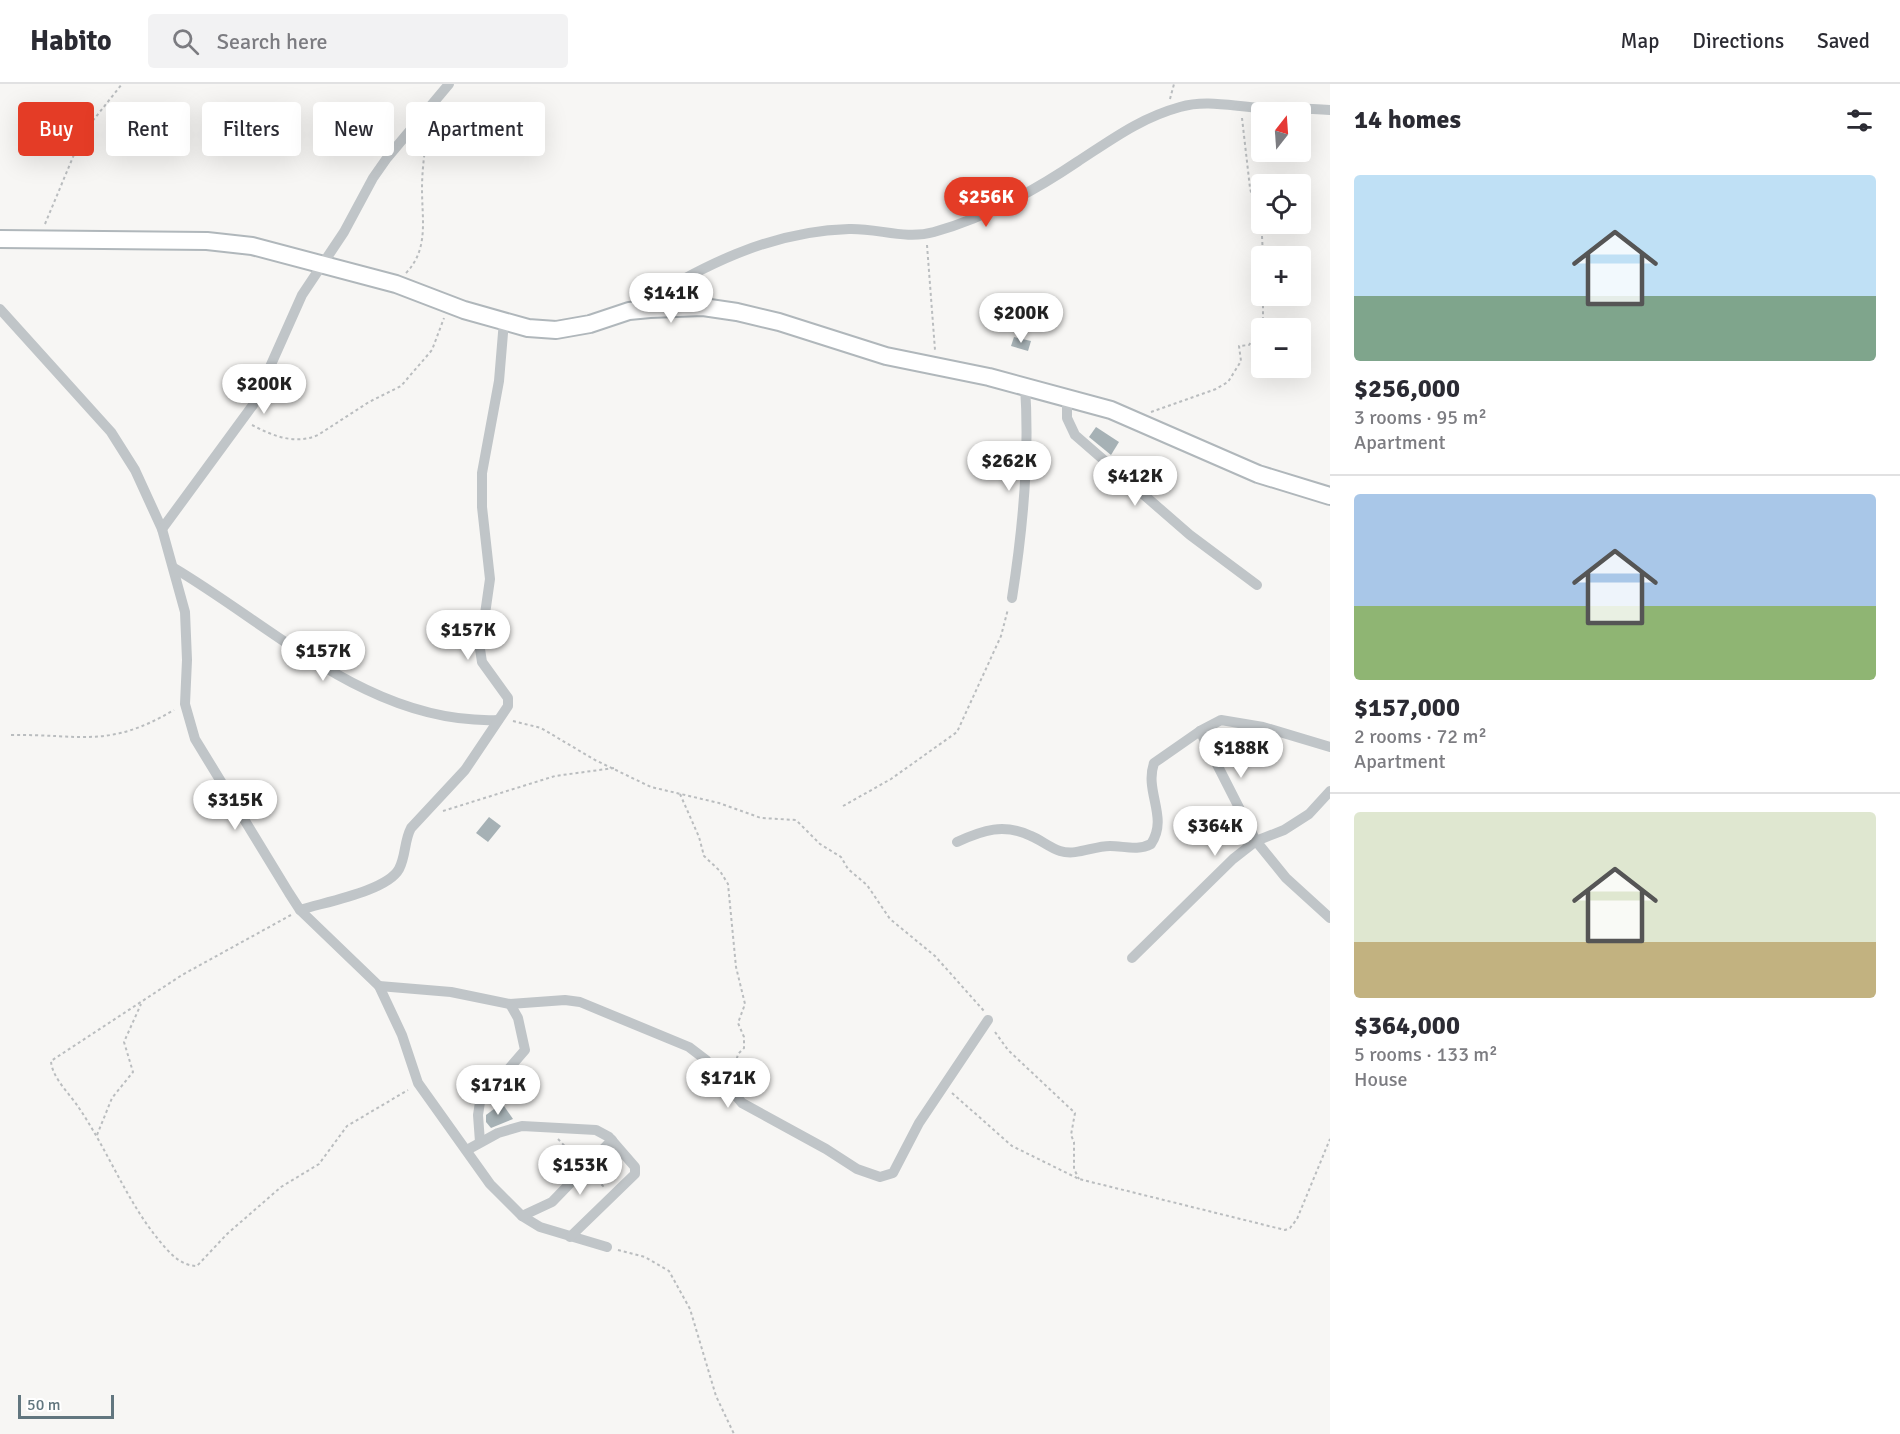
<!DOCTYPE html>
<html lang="en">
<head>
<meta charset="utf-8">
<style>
  body { margin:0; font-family:Signika,sans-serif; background:#f2f2f3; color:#2b2b33; height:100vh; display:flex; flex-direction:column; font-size:22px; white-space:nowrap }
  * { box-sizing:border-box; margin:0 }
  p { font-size:20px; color:#7c7c81 }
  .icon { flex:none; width:33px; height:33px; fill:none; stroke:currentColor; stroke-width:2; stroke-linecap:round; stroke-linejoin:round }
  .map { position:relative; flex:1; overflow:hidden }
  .details { display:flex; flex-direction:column; background:#fff; width:570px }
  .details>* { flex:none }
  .top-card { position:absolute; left:18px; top:18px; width:570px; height:54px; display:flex; gap:12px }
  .needle { width:39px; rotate:17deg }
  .controls { position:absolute; left:1251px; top:18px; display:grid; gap:12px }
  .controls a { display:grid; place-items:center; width:60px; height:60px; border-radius:6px; background:#fff; box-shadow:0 6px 24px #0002; font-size:30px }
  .scale { position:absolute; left:18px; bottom:15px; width:96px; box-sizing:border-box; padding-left:6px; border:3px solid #62767f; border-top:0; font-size:16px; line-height:21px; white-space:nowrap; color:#62767f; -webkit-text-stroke:4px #fff; paint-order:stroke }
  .price { position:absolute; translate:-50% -51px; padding:0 14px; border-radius:21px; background:#fff; color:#222; font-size:20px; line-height:39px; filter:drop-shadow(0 2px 3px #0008) }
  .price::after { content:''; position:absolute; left:50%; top:36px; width:18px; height:14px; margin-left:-9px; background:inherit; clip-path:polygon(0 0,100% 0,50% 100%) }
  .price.selected { background:#e43c26; color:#fff }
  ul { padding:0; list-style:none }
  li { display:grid; align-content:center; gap:12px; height:318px; padding:0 24px }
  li+li { border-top:2px solid #e1e1e2 }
  li span { display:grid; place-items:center; height:186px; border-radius:6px; color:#555 }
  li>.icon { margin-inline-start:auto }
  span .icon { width:108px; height:108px; fill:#fffc; stroke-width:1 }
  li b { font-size:26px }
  h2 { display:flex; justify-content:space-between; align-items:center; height:72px; padding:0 24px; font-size:26px }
  .tag { padding:0 21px; border-radius:6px; background:#fff; box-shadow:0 6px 24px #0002; font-size:21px; line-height:54px }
  .tag.selected { background:#e43c26; color:#fff }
  header { display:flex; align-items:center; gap:36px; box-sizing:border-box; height:84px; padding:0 30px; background:#fff; border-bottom:2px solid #e1e1e2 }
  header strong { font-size:28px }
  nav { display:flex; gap:33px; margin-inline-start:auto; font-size:21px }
  .search { width:420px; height:54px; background:#f2f2f3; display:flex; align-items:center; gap:15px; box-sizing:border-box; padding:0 21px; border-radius:6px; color:#7c7c81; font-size:22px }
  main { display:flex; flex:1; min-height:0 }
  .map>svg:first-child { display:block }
  .building { fill:#a6b1b5 }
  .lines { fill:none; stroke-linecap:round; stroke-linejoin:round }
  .secondary-casing { stroke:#b0b7bb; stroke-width:20 }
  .path { stroke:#babdbf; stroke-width:2; stroke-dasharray:3 3; stroke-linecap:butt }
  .street { stroke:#c0c5c8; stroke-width:10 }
  .secondary { stroke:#fff; stroke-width:16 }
</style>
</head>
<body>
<header>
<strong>Habito</strong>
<div class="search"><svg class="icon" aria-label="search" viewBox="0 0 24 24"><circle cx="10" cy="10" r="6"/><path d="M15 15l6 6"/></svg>Search here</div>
<nav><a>Map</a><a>Directions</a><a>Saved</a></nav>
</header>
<main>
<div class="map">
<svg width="1330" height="1350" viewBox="0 0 1330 1350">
  <rect width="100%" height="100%" fill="#f7f6f4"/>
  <g class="building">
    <path d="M1014 253 1031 257 1028 267 1011 262Z"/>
    <path d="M1096 343 1119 358 1111 371 1089 353Z"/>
    <path d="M489 733 501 742 488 758 476 749Z"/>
    <path d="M502 1019 513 1035 491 1044 486 1038V1031Z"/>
  </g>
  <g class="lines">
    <defs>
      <path id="secondary" d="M0 155 207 157 252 162 396 200 464 226 528 244 556 246 590 240 629 227 650 225 703 223 737 228 779 238 886 272 989 293 1111 326 1258 390 1330 412"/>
    </defs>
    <use href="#secondary" class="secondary-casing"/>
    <g class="path">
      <path d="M1170 15 1174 0"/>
      <path d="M1242 34 1250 104 1262 152 1263 172"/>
      <path d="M45 140 78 61 87 44 122 0"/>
      <path d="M927 161 935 266"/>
      <path d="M406 189C429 165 422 136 422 105 422 85 425 64 428 44"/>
      <path d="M1151 328 1216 305 1228 298 1241 277 1239 262 1249 261 1263 241V212"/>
      <path d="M252 341C273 352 295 361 318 351L369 318 401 302 432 266 444 234"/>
      <path d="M513 637 541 644 595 676 651 703 719 719 761 734 796 736 820 760 841 773 848 785 867 801 890 835 935 872 984 927"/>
      <path d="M11 651C81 650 108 665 174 626"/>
      <path d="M680 710 699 753 704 772 720 787 728 800 736 883 745 920 738 939 744 953V964L738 970 733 990"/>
      <path d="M843 722 891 695 957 648 1001 552 1008 525"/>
      <path d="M443 727 555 692 614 684"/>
      <path d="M291 831 182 891 51 977C52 994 70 1010 79 1024 109 1068 128 1121 163 1161 172 1172 183 1182 197 1182L227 1150 281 1103 319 1080 347 1042 408 1006"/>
      <path d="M995 948 1008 966 1075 1029 1071 1051 1074 1058V1085L1079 1095"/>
      <path d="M952 1009 1012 1062 1079 1095 1285 1146 1290 1144 1297 1135 1330 1055"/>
      <path d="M97 1051 112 1014 133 988 124 958 141 920"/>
      <path d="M558 1055 577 1075"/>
      <path d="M593 1092 604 1103"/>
      <path d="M618 1166 645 1173 669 1187 690 1225 716 1312 734 1350"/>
    </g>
    <g class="street">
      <path d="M634 224C700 183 769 147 849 145 878 144 905 156 934 148 984 134 1034 107 1077 78 1111 56 1140 34 1180 23 1207 15 1235 23 1262 24 1285 25 1307 24 1330 26"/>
      <path d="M0 225 111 348 135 386 162 445 185 528 187 576 185 620 195 655 289 809 300 826 379 902 402 951 418 999 490 1100 522 1132 540 1143 607 1163"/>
      <path d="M1067 313V334L1075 351 1190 451 1257 501"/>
      <path d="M162 445 253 321 302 211 344 148 373 94 387 74 449 0"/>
      <path d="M174 484C275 544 372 641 498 636"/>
      <path d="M1012 514C1023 444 1030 373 1025 302"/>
      <path d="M1200 647 1256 757 1286 794 1330 834"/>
      <path d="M957 758C983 746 1004 739 1031 752 1041 756 1050 764 1060 767 1077 772 1093 762 1110 762 1124 762 1138 767 1151 760 1169 733 1144 708 1154 679L1200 647 1221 636 1263 643 1330 663"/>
      <path d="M300 826C325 818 387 807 399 785 406 772 404 757 411 744L465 686 508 622V614L482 578 480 565 490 495 482 423V389L499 297 504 237"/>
      <path d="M1132 874 1233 775 1256 757 1284 746 1309 730 1330 707"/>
      <path d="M379 902 451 908 510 920 565 916 580 918 689 963 706 976 742 1019 826 1065 857 1085 880 1093 893 1089 919 1039 988 936"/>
      <path d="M480 1058 478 1031 480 1018 525 966 518 934 510 920"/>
      <path d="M467 1066 498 1049 522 1042 596 1046 609 1053 635 1083V1090L570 1153"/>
      <path d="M522 1132 552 1118 612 1056"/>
    </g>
    <use href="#secondary" class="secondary"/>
  </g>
</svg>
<div class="controls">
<a><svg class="needle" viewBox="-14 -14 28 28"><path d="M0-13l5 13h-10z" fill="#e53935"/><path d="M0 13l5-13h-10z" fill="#7c7c81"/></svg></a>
<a><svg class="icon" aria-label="locate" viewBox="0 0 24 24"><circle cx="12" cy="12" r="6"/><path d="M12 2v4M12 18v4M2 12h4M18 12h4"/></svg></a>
<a>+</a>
<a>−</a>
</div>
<div class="scale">50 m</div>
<b class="price selected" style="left:986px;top:144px">$256K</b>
<b class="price" style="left:671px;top:240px">$141K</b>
<b class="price" style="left:1021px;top:260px">$200K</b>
<b class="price" style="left:264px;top:331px">$200K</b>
<b class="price" style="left:1009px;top:408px">$262K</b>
<b class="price" style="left:1135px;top:423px">$412K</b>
<b class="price" style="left:468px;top:577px">$157K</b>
<b class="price" style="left:323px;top:598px">$157K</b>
<b class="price" style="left:1241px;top:695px">$188K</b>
<b class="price" style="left:235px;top:747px">$315K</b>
<b class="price" style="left:1215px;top:773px">$364K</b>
<b class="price" style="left:728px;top:1025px">$171K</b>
<b class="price" style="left:498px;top:1032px">$171K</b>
<b class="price" style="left:580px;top:1112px">$153K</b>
<div class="top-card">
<a class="tag selected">Buy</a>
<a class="tag">Rent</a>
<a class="tag">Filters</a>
<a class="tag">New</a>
<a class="tag">Apartment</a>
</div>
</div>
<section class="details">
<h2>14 homes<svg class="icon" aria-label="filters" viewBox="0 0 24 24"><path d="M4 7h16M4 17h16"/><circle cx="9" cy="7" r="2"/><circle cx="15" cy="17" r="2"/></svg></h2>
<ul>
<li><span style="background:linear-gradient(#bfe0f5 65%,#7fa58c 0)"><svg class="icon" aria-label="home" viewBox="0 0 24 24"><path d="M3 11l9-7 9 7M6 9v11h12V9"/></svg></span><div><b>$256,000</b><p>3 rooms · 95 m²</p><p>Apartment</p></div></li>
<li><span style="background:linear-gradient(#a9c7e8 60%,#8fb573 0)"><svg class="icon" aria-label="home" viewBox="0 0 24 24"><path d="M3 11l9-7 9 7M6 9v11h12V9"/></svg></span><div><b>$157,000</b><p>2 rooms · 72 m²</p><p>Apartment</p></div></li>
<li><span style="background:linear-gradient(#dfe7d0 70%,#c2b280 0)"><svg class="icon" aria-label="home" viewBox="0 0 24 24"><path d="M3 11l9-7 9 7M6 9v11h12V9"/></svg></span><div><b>$364,000</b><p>5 rooms · 133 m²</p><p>House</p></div></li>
</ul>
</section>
</main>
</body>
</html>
